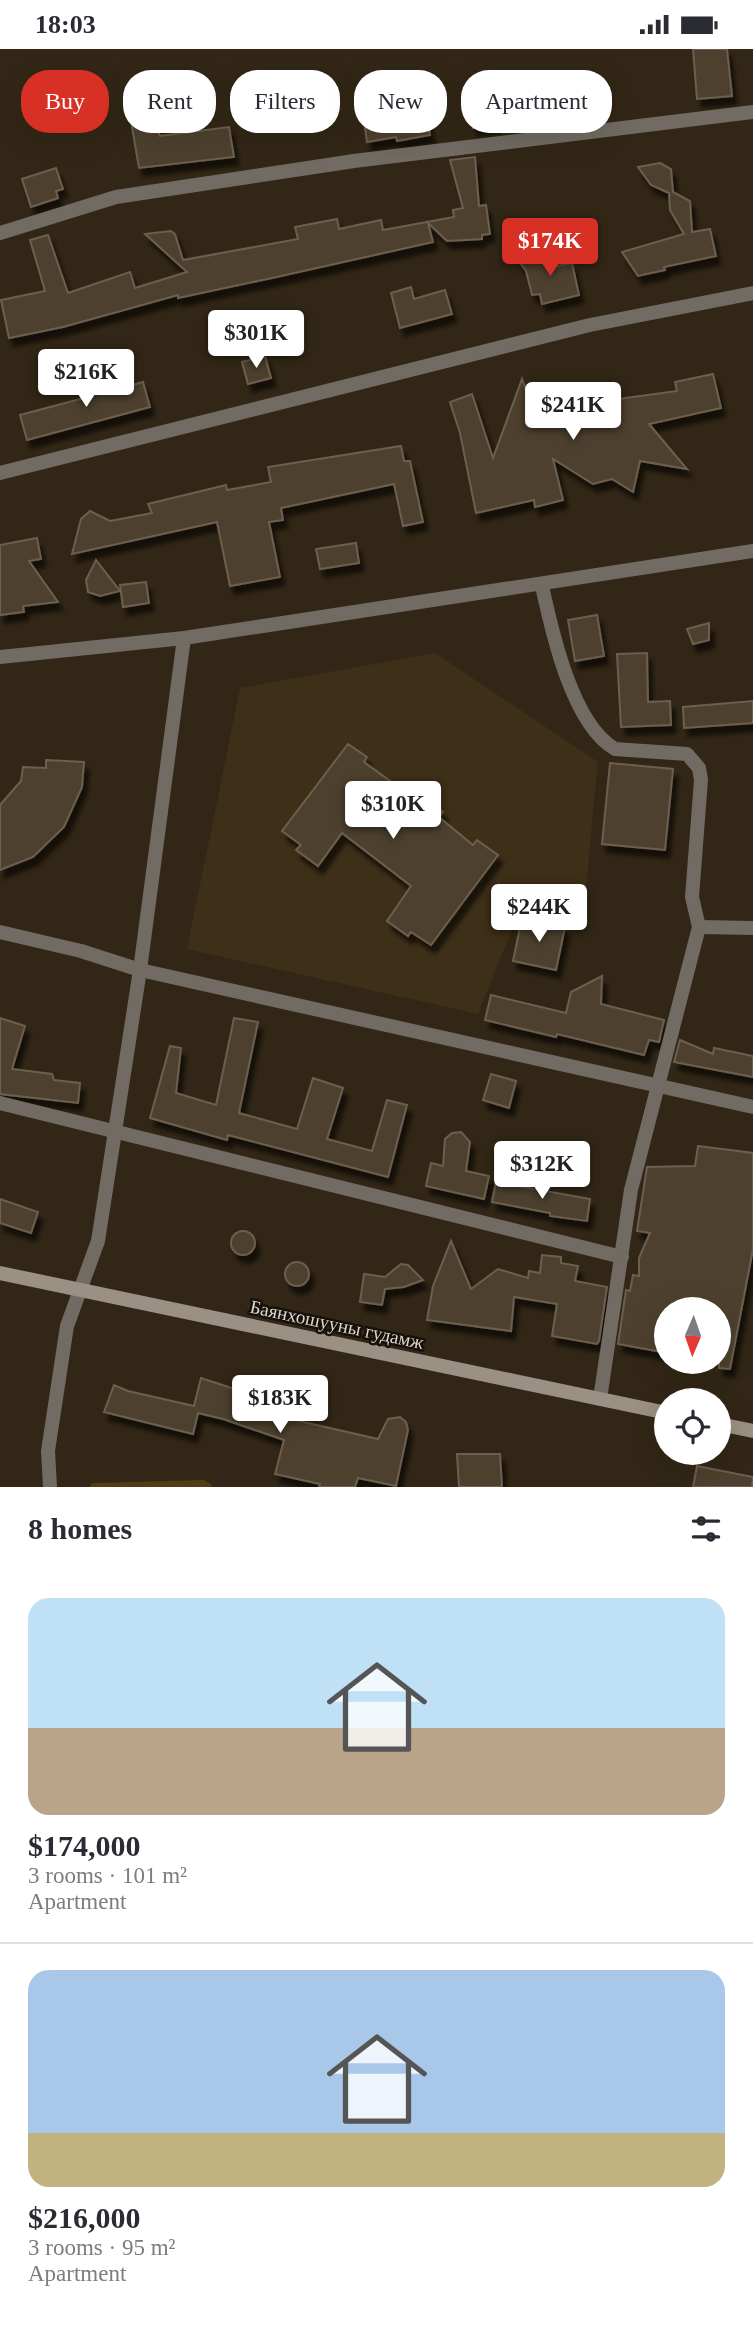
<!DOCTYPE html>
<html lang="en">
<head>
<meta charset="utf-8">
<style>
  body { margin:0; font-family:"Times New Roman",serif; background:#f2f2f3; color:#2b2b33; height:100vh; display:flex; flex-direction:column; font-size:26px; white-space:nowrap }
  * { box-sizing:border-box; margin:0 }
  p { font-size:23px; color:#7c7c81 }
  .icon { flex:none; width:38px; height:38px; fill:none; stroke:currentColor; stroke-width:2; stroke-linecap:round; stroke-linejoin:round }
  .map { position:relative; height:1438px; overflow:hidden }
  .drawer { display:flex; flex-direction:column; background:#fff; flex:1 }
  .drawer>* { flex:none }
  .hud { position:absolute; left:21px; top:21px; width:712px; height:63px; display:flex; gap:14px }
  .needle { width:46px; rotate:182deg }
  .controls { position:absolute; left:654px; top:1248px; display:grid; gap:14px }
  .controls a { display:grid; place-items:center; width:77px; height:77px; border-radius:50%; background:#fff; box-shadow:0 7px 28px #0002; font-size:35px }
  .price { position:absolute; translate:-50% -60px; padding:0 16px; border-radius:7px; background:#fff; color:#222; font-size:23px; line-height:46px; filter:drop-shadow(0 2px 4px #0008) }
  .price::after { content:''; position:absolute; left:50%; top:42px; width:21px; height:16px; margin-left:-10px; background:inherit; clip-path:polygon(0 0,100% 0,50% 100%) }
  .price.current { background:#d93025; color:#fff }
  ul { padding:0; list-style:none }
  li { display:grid; align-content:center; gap:14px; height:371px; padding:0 28px }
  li+li { border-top:2px solid #e1e1e2 }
  li span { display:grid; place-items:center; height:217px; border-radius:21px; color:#555 }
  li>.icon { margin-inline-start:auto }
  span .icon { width:126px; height:126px; fill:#fffc; stroke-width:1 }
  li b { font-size:30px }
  h2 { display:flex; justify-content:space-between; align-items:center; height:84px; padding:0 28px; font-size:30px }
  .pill { padding:0 24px; border-radius:28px; background:#fff; box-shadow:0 7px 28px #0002; font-size:24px; line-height:63px }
  .pill.current { background:#d93025; color:#fff }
  .status { display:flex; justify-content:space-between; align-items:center; height:49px; padding:0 35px; background:#fff; direction:ltr }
  .status svg { height:19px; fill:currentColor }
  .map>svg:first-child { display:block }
  .built { fill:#3e2f18 }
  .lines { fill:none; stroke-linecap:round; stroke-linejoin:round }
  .stream { stroke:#533b14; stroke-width:8 }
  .building { fill:#4d412f; stroke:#6c5f4d; stroke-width:2; filter:url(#shadow) }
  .minor { stroke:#716b63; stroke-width:14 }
  .secondary { stroke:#9a9083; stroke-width:14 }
  .labels { text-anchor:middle; stroke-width:5; stroke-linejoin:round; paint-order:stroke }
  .street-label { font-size:19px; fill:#ded6cc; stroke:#16110a }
</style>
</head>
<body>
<div class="status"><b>18:03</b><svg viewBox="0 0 49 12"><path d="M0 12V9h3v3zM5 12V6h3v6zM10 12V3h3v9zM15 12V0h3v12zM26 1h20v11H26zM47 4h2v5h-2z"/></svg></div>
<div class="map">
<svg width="753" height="1438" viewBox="0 0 753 1438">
  <defs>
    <filter id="shadow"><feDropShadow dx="4.5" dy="8" stdDeviation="2" flood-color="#0009"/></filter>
  </defs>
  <rect width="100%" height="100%" fill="#322716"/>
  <path class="built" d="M435 604 598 713 584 858 523 853 478 965 187 900 240 639Z"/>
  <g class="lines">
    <path class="stream" d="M94 1438 203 1435 208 1438"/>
  </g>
  <g class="building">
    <path d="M693 0H727L732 47 697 50Z"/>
    <path d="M603 30 606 55 495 71 496 76 473 79 470 54 515 48V43L576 36V34Z"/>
    <path d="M421 40 430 86 397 92 396 88 367 93 363 65 377 63 375 49Z"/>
    <path d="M144 68 155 75 160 87 229 78 234 108 139 119 132 78 136 71Z"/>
    <path d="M475 108 479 157 486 156 490 185 482 186V190L447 192 428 174 433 193 272 229 178 249V246L63 278 9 289 1 251 45 242 30 191 48 186 68 244 130 223 135 239 187 223 145 185 171 182 175 185 183 211 298 190 295 178 337 170 339 180 381 171 383 181 454 168 453 161 463 159 450 111Z"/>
    <path d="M660 114 671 120 673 143 690 152 692 183 710 180 716 207 664 218 665 221 638 227 622 203 684 185 670 161 669 144 651 136 638 118Z"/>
    <path d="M56 119 63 140 56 142 58 149 31 158 22 130Z"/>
    <path d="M549 202 552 218 572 214 579 246 542 255 540 245 532 246 526 222 517 210Z"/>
    <path d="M411 238 414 250 445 241 452 265 400 279 391 244Z"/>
    <path d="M265 307 271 329 248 335 242 313Z"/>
    <path d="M713 325 721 359 649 375 687 420 640 412 633 443 612 430 593 435 553 410 563 451 535 458 534 451 476 464 460 384 450 353 472 345 493 409 522 330 536 368 571 359 568 344 601 337 604 352 677 342 675 333Z"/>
    <path d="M102 328 107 343 143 333 150 358 27 391 20 366 84 349 79 335Z"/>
    <path d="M401 397 404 412H410L423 473 403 477 394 435 281 459 283 471 269 473 280 528 230 537 217 473 72 505 81 470 90 462 110 472 152 464 148 455 226 436 227 441 271 433 268 418Z"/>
    <path d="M37 489 41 510 29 512 58 553 23 557 24 563 0 566V496Z"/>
    <path d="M356 494 359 514 320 520 316 500Z"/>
    <path d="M96 511 120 542 100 547 88 543 86 531Z"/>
    <path d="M146 533 149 554 123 558 120 536Z"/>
    <path d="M597 566 604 607 575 612 568 571Z"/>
    <path d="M709 574V591L693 595 687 580Z"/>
    <path d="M647 604 648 653 670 652 671 676 621 678 617 605Z"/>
    <path d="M753 652V674L684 679 683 658Z"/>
    <path d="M348 695 367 708 364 713 400 739 403 735 443 763 439 768 473 796 477 791 498 806 431 896 411 883 408 887 387 872 411 837 342 784 318 817 296 801 301 796 282 782Z"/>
    <path d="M46 711 84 713 82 738 64 778 33 808 0 821V756L21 732 23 718 46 719Z"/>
    <path d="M610 714 673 720 665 801 602 795Z"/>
    <path d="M522 869 565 878 556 921 513 912Z"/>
    <path d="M602 927 601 955 664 971 659 993 649 991 644 1006 557 985 556 988 485 971 491 946 566 964 571 943Z"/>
    <path d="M0 969 25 977 12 1020 52 1025 54 1031 80 1034 78 1054 0 1045Z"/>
    <path d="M234 969 258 973 239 1064 297 1080 313 1029 343 1039 327 1090 372 1102 387 1051 407 1056 388 1128 228 1086 227 1091 150 1069 170 997 181 999 176 1044 216 1056Z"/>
    <path d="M680 991 713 1005 714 999 753 1007V1028L674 1013Z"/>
    <path d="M491 1025 516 1032 509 1059 483 1051Z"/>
    <path d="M461 1083 470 1093 466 1122 489 1127 484 1150 426 1137 431 1114 443 1117 445 1090 452 1084Z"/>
    <path d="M698 1097 753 1104V1200L730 1320 719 1319V1260H667V1304L618 1295 626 1241 630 1242 633 1226 639 1227V1209L650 1184 637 1182 647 1118 695 1117Z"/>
    <path d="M496 1133 590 1150 587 1172 550 1167V1164L492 1153Z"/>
    <path d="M0 1150 38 1163 31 1184 0 1174Z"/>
    <circle cx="243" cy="1194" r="12"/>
    <path d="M451 1192 471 1240 498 1220 528 1229 529 1222 540 1224 542 1206 561 1208V1214L578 1217 575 1232 607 1238 599 1292 597 1295 552 1287 557 1255 514 1248 511 1282 427 1271 433 1237Z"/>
    <circle cx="297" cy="1225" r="12"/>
    <path d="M401 1215 408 1216 423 1231 404 1238 385 1240 382 1256 360 1253 364 1225 385 1228Z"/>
    <path d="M201 1329 265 1350 262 1359 299 1372 378 1390 388 1370 400 1368 406 1373 408 1381 396 1437 358 1429 355 1438H319L320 1435 275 1425 284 1391 223 1370 198 1364 193 1385 104 1363 114 1336 128 1342 194 1357Z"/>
    <path d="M457 1405H500L502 1438H459Z"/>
    <path d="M697 1417 753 1428 752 1438H693Z"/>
  </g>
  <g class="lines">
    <g class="minor">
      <path d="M0 184 116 148 354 112 753 63"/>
      <path d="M0 424 590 276 753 244"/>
      <path d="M542 537C552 583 572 675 615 700L687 705 699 719 701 731 692 848 699 878 631 1141 600 1350"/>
      <path d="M0 608 184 589 753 502"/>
      <path d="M699 878 753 879"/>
      <path d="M0 883 81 902 140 921 753 1058"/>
      <path d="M0 1054 622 1208"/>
      <path d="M50 1438 48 1402 67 1277 98 1192 140 921 184 589"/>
    </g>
    <g class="secondary">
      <path d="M0 1224 667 1364"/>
      <path d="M719 1375 753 1382"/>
    </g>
  </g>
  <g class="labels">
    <g class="street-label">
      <text transform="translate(337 1275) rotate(12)" y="7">Баянхошууны гудамж</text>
    </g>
  </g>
</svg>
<div class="controls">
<a><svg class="needle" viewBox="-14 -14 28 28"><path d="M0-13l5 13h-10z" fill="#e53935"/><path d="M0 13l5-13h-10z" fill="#7c7c81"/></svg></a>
<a><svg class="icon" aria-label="locate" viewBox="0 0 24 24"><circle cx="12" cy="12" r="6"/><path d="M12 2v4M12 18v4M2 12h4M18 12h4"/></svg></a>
</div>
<b class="price current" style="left:550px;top:229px">$174K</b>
<b class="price" style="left:256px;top:321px">$301K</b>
<b class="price" style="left:86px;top:360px">$216K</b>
<b class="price" style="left:573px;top:393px">$241K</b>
<b class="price" style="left:393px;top:792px">$310K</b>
<b class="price" style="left:539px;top:895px">$244K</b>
<b class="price" style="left:542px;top:1152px">$312K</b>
<b class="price" style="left:280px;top:1386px">$183K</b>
<div class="hud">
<a class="pill current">Buy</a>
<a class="pill">Rent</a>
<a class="pill">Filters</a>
<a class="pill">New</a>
<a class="pill">Apartment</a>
</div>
</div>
<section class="drawer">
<h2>8 homes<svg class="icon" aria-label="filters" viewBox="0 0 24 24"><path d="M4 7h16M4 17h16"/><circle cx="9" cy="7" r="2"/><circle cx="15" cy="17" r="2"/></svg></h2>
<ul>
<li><span style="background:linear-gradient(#bfe0f5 60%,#b9a48a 0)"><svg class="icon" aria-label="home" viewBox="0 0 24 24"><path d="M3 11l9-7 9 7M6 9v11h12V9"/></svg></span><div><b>$174,000</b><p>3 rooms · 101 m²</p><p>Apartment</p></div></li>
<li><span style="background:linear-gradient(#a9c7e8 75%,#c2b280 0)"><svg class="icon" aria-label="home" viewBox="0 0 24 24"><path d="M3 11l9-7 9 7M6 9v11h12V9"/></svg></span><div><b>$216,000</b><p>3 rooms · 95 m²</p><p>Apartment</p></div></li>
</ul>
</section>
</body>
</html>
